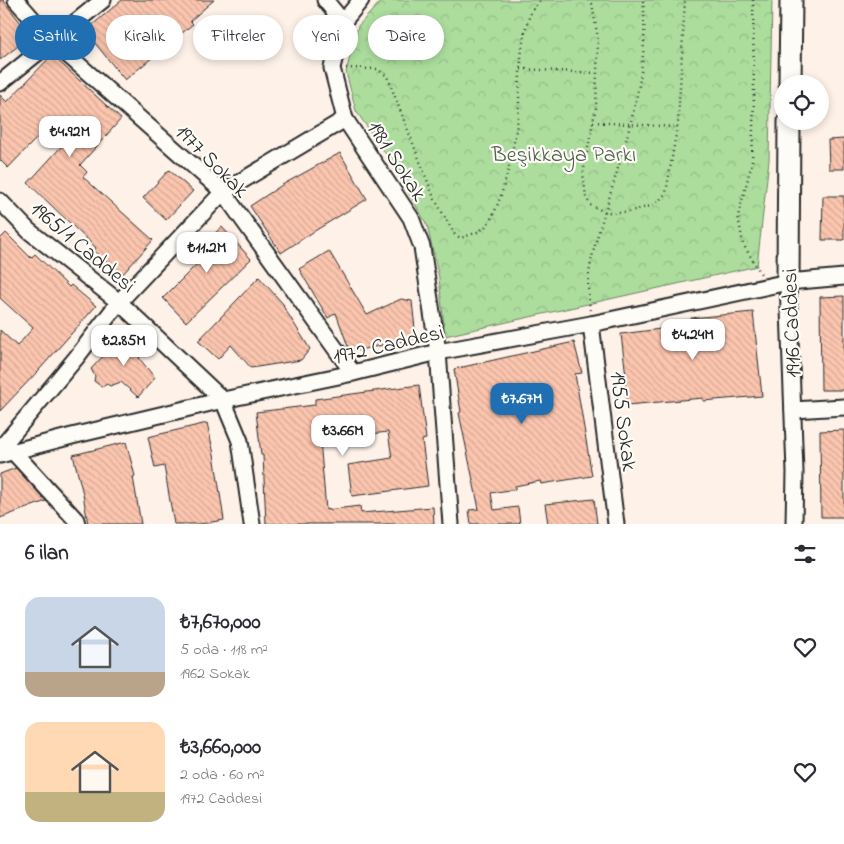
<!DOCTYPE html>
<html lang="tr">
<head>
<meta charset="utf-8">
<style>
  body { margin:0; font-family:"Indie Flower",sans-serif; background:#f7f7f7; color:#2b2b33; height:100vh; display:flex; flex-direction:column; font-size:19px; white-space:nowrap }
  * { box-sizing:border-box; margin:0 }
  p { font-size:16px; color:#7c7c81 }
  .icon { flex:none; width:28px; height:28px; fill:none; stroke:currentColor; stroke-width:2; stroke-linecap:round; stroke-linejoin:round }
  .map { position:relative; height:524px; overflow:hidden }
  .sheet { display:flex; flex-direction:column; background:#fff; flex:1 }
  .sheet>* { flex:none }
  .hud { position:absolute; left:15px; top:15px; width:500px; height:45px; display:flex; gap:10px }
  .controls { position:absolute; left:774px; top:75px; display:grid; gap:10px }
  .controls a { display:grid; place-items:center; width:55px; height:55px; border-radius:50%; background:#fff; box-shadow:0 2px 8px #0003; font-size:25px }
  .price { position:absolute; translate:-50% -42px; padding:0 11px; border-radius:10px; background:#fff; color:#222; font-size:16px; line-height:32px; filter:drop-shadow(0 1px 2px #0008) }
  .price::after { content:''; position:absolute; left:50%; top:30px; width:15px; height:11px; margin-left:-8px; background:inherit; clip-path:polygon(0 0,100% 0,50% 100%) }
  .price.current { background:#1f6fb2; color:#fff }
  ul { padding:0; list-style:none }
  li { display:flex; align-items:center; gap:15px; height:125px; padding:0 25px }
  li span { display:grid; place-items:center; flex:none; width:140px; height:100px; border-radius:15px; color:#555 }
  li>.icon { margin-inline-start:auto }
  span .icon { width:60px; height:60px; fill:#fffc; stroke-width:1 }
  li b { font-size:21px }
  h2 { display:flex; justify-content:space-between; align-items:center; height:60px; padding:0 25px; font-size:21px }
  .pill { padding:0 18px; border-radius:22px; background:#fff; box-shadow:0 2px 8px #0003; font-size:18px; line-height:45px }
  .pill.current { background:#1f6fb2; color:#fff }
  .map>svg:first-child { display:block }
  .park { fill:url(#park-crowns); stroke:#6c8464 }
  .building { fill:url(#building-back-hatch); stroke:#2b2b2b }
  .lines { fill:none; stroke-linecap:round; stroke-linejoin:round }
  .street-casing { stroke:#2b2b2b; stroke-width:19 }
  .secondary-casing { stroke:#2b2b2b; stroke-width:25 }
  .path { stroke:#2b2b2b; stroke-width:2.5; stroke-dasharray:1 4; stroke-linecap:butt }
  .street { stroke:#fdfcf7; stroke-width:15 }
  .secondary { stroke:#fdfcf7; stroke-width:21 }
  .labels { text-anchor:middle; stroke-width:4.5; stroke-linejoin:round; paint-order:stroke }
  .park-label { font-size:22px; fill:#52604d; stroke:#fdfcf7 }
  .street-label { font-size:22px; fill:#2b2b2b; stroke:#fdfcf7 }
</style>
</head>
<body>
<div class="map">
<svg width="844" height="524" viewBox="0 0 844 524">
  <defs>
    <pattern id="park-crowns" width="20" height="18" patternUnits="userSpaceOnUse" patternTransform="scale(1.25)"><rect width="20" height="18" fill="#acdd9d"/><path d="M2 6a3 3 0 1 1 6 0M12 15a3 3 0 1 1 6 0" fill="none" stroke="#94be87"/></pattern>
    <pattern id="building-back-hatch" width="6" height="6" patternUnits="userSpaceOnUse" patternTransform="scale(1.25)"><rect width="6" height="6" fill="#fbc5ae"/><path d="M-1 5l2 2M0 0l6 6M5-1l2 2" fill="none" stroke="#d7a996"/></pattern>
  </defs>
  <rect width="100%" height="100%" fill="#fdf1e8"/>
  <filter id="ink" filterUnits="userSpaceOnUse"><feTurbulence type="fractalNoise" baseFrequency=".02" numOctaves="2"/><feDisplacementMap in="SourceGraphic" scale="10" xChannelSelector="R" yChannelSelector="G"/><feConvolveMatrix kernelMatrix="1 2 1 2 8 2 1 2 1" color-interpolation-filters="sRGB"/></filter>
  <g filter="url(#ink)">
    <path class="park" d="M382 0H772L769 160 757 266 445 336 439 278 427 225 390 160 356 111 346 72 358 26Z"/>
    <g class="building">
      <path d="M0 0H3L31 36 0 60Z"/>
      <path d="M122 0H214L190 21 193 24 125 80 85 31Z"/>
      <path d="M52 55 121 119 80 165 87 172 83 177 153 240 122 275 94 251 96 248 28 183 71 136 54 120 8 168 0 160V95L7 102Z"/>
      <path d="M844 139V169H829L828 140Z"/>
      <path d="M340 153 367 199 313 232 281 253 250 206 282 185Z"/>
      <path d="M169 170 193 191 166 220 143 198Z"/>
      <path d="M823 196H844V240H822Z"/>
      <path d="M222 227 251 259 186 322 163 298 199 262 191 254Z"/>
      <path d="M6 233 31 258 35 254 69 287 71 285 96 306 39 370 0 411V330L17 346 33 328 0 298V239Z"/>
      <path d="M329 251 367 315 401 299 412 301 416 338 350 352 336 313 328 318 299 269Z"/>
      <path d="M259 277 284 305 283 306 310 349 301 360 251 368 231 345 218 359 198 341Z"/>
      <path d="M844 296V390H821L820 297Z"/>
      <path d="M753 312 762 396 703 401V398L627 405 624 376H626L621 334 692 325 691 318Z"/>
      <path d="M121 337H131L142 344 138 350 142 355 139 358 155 378 138 397 121 382 110 386 107 384 102 387 94 381 95 376 91 369Z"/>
      <path d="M574 342 582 373 575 374 592 476 541 484 540 481 515 486V489L491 493 494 510 518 507 520 524H471L469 510 479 509 459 413 461 412 454 369Z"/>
      <path d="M419 385 426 439 422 440 428 486 352 496 348 465 392 458 388 432 320 440 326 510 360 506 361 513 433 507 434 524H266L263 455H261L256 412 315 405V399Z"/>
      <path d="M207 423 214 454 224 520 200 524H174L164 466 155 468 148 437Z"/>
      <path d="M844 430V517H821L820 431Z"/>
      <path d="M126 442 135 476 133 477 141 524H88L83 494 73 455Z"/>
      <path d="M16 468 46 501 0 518V474Z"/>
      <path d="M594 499 597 524H548L545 504Z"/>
    </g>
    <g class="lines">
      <defs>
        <g id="street">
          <path d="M16 0 52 41 223 192 353 373"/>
          <path d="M325 0 343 22"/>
          <path d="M361 0 343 22 332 68 345 119 411 218 422 247 438 352 451 524"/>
          <path d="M0 83 103 0"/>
          <path d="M0 201 29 231 119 302 223 400 240 441 252 524"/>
          <path d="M788 282 795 472 794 524"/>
          <path d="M591 324 616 524"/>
          <path d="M793 410 844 407"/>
          <path d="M5 443 76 358 119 302 223 192 345 119"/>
          <path d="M7 445 76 520 77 524"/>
          <path d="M0 455 72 436 223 400 353 373 438 352 591 324 788 282 844 277"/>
        </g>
        <g id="secondary">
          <path d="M790 84 791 0"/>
          <path d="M788 282 789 121"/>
        </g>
      </defs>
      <use href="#street" class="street-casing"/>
      <use href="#secondary" class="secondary-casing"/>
      <g class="path">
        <path d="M588 0 592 4 598 39 596 107 583 173 586 197 590 205 605 212 623 213 655 205 666 193 678 122 685 0"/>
        <path d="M753 0 754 95 752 163 738 216 743 244 761 274"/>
        <path d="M346 68 377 69 387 76 434 198 455 235 461 238C468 235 479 233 485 227 503 208 514 144 518 118 521 89 516 16 542 0"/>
        <path d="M521 69 596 73"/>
        <path d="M593 122 677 127"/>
        <path d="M590 310C589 302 588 292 588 284 590 254 602 223 610 195 629 131 650 67 643 0"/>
      </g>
      <use href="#street" class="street"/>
      <use href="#secondary" class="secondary"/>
    </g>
  </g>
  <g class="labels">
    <g class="park-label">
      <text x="564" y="161">Beşikkaya Parkı</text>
    </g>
    <g class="street-label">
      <text transform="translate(213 160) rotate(45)" y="8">1977 Sokak</text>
      <text transform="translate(398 160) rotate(57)" y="8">1981 Sokak</text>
      <text transform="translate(84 246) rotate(40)" y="8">1965/1 Caddesi</text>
      <text transform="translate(790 323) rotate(-92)" y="8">1916 Caddesi</text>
      <text transform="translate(388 343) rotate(-13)" y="8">1972 Caddesi</text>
      <text transform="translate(625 421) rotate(83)" y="8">1955 Sokak</text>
    </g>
  </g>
</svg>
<div class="controls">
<a><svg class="icon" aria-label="locate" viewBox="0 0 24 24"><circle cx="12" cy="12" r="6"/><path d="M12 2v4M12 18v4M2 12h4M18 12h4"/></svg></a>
</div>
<b class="price" style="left:70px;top:158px">₺4.92M</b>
<b class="price" style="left:207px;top:274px">₺11.2M</b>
<b class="price" style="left:693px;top:361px">₺4.24M</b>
<b class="price" style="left:124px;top:367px">₺2.85M</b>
<b class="price current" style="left:522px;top:425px">₺7.67M</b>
<b class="price" style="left:343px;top:457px">₺3.66M</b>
<div class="hud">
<a class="pill current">Satılık</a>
<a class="pill">Kiralık</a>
<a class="pill">Filtreler</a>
<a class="pill">Yeni</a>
<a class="pill">Daire</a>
</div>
</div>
<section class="sheet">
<h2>6 ilan<svg class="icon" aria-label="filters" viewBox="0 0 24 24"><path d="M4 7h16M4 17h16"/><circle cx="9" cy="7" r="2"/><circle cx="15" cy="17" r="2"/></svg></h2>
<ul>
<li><span style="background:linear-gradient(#c9d6e8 75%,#b9a48a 0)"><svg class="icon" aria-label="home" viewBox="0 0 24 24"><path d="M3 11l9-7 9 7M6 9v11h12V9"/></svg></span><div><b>₺7,670,000</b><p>5 oda · 118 m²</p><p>1962 Sokak</p></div><svg class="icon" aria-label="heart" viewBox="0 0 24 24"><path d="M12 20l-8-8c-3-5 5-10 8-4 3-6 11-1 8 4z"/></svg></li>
<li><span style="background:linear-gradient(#ffd9b3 70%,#c2b280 0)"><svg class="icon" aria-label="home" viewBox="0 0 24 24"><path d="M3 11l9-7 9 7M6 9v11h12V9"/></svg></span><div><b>₺3,660,000</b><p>2 oda · 60 m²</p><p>1972 Caddesi</p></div><svg class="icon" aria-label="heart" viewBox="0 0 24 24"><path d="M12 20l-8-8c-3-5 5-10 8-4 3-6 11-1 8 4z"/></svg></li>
</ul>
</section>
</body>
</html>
